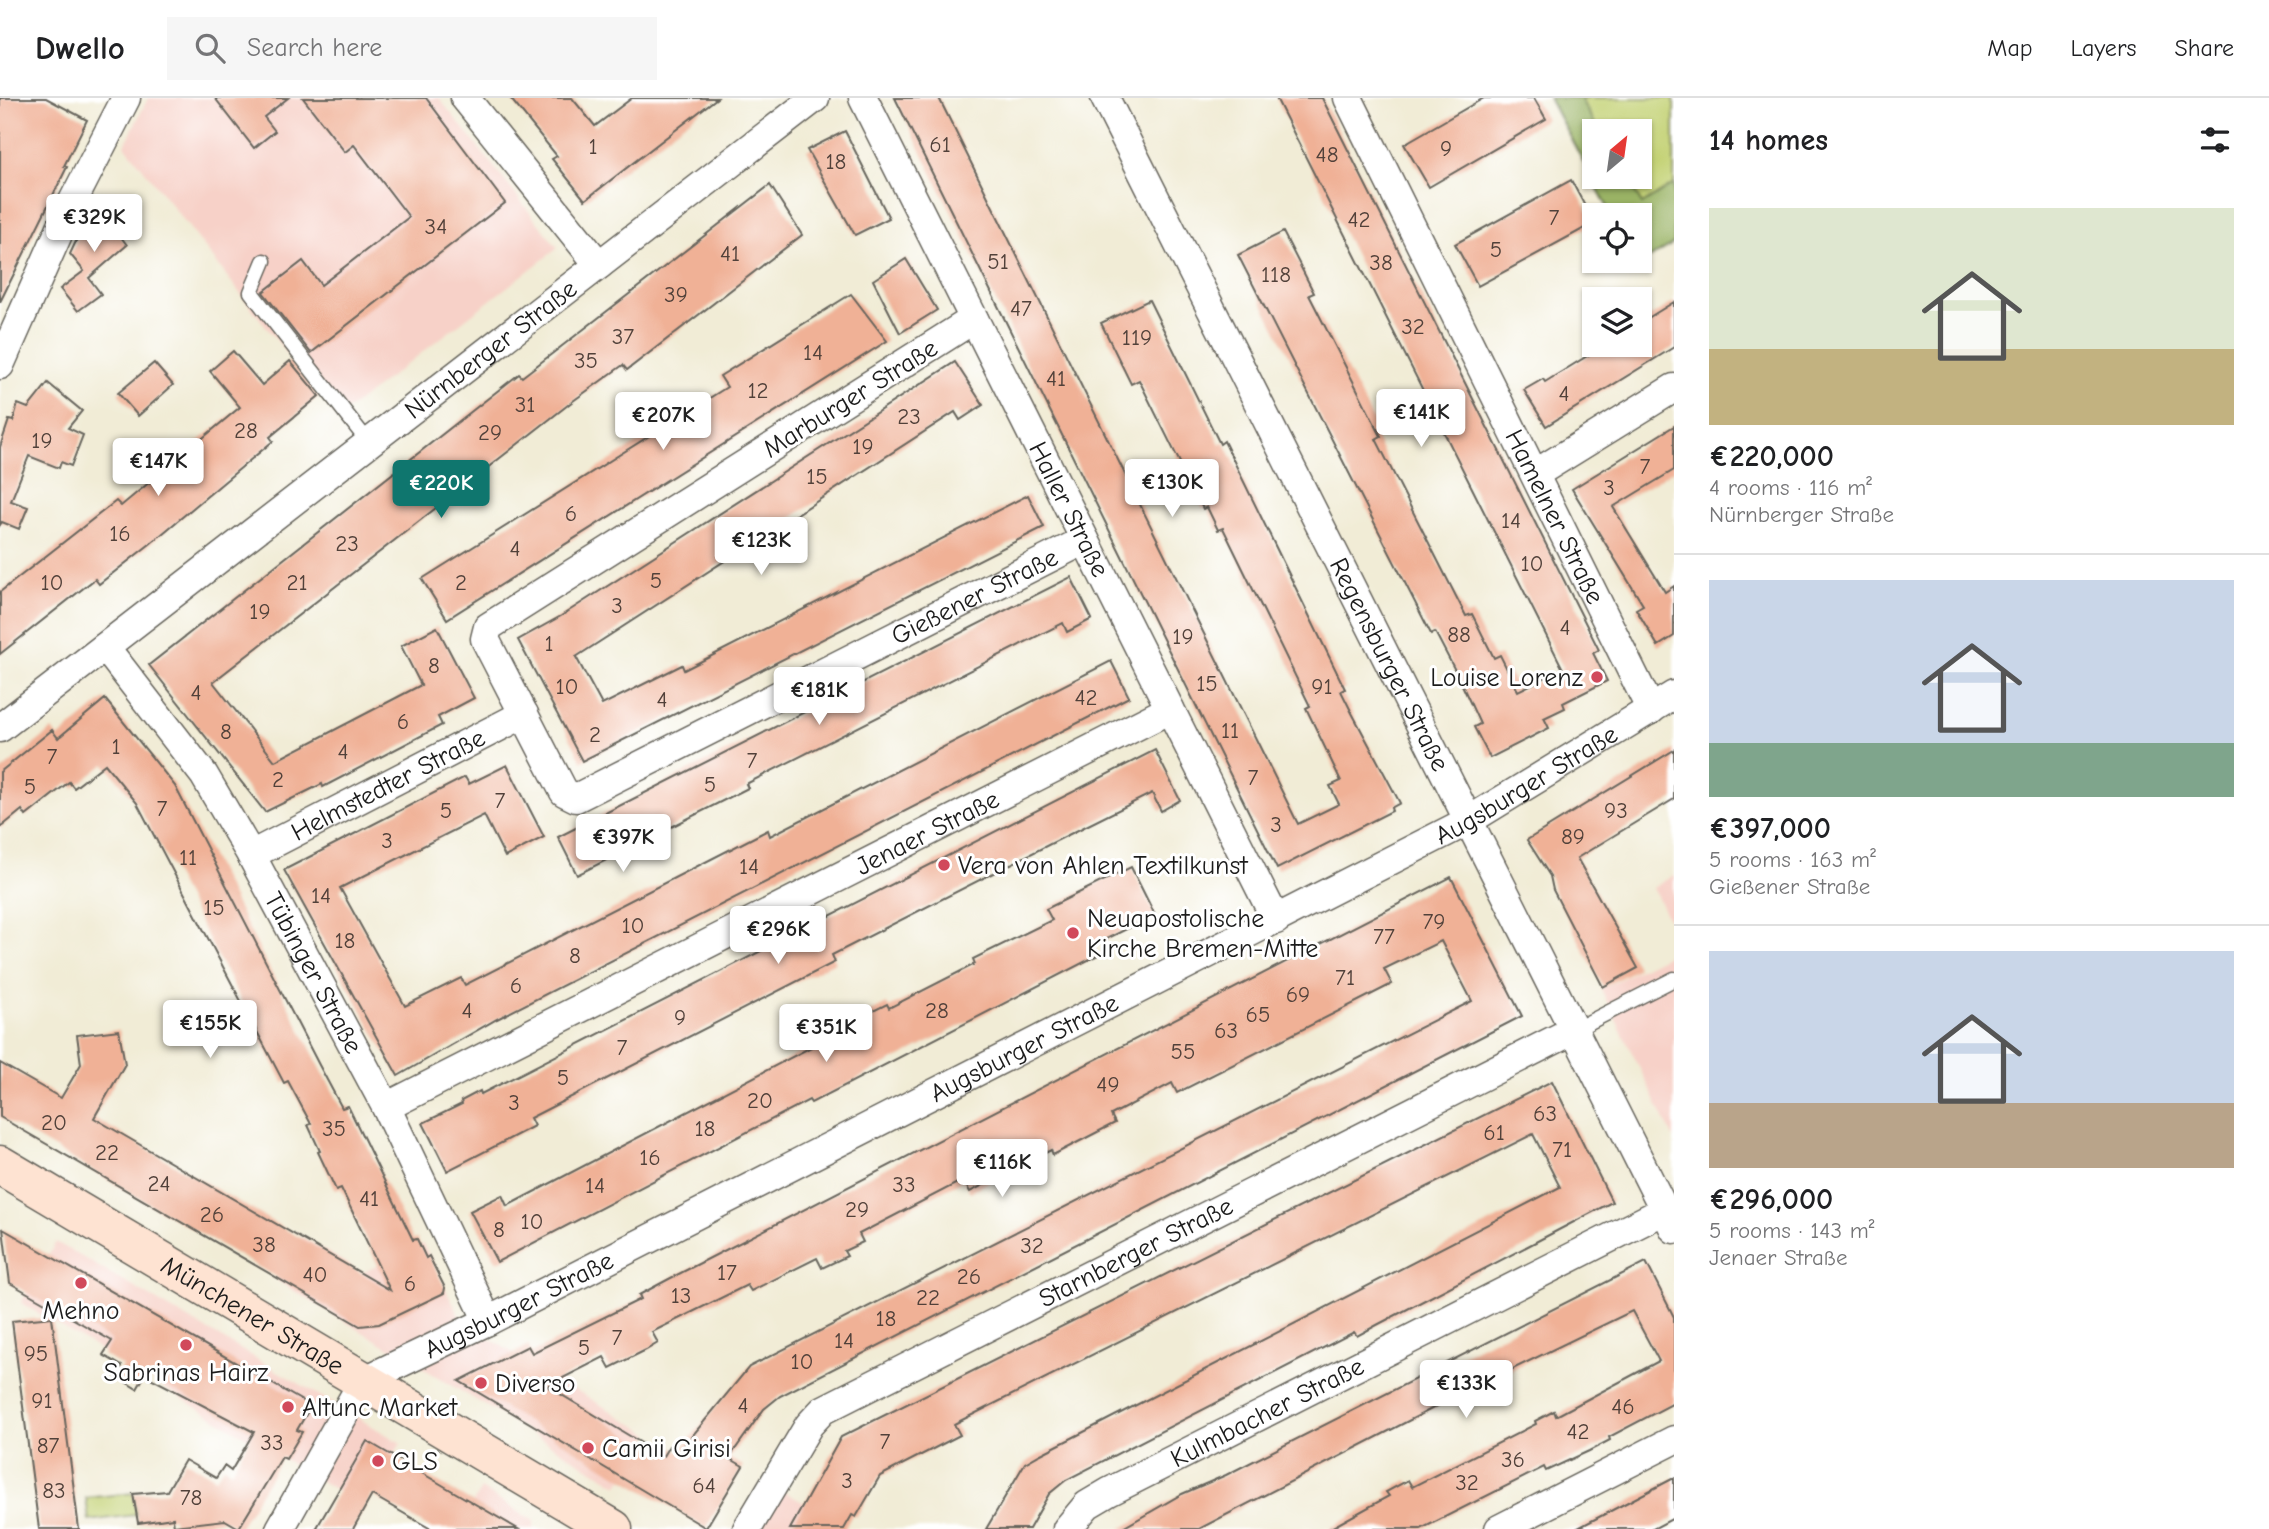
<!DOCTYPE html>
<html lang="en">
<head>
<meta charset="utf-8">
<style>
  body { margin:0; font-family:"Comic Neue",sans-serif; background:#f6f6f6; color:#202124; height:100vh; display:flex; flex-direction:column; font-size:26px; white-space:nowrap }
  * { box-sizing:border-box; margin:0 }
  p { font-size:23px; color:#757577 }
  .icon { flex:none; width:38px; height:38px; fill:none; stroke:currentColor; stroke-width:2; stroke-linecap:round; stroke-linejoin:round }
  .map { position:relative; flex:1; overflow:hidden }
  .details { display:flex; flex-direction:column; background:#fff; width:595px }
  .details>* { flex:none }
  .needle { width:46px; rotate:29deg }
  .fabs { position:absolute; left:1582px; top:21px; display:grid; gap:14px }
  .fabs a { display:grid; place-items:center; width:70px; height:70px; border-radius:0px; background:#fff; box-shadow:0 2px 5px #0004; font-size:35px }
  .price { position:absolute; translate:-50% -60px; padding:0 16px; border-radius:7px; background:#fff; color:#222; font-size:23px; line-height:46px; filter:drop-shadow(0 2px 4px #0008) }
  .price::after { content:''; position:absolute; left:50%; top:42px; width:21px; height:16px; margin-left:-10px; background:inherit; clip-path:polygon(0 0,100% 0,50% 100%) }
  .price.selected { background:#0f766e; color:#fff }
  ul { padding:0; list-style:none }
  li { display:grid; align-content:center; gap:14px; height:371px; padding:0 35px }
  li+li { border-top:2px solid #e0e0e0 }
  li span { display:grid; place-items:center; height:217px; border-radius:0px; color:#555 }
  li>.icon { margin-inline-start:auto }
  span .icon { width:126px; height:126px; fill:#fffc; stroke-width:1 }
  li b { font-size:30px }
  h2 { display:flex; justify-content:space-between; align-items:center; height:84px; padding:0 35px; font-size:30px }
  header { display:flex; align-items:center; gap:42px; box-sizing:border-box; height:98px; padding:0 35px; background:#fff; border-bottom:2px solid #e0e0e0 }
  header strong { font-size:33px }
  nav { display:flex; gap:38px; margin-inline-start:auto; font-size:24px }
  .search { width:490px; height:63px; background:#f6f6f6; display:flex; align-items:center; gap:18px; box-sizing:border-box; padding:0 24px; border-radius:0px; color:#757577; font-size:26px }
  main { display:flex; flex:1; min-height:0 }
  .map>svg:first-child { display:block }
  .built { fill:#f7d1c8 }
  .green { fill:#c3d173; stroke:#707648; stroke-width:2; fill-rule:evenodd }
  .forest { fill:#9ab365; stroke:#5b6840; stroke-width:2 }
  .building { fill:#f0b196; fill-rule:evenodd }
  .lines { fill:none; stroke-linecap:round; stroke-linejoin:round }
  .lane-casing { stroke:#67655d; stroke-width:17 }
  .street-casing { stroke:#67655d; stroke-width:31 }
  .secondary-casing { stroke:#67655d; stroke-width:41 }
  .lane { stroke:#fff; stroke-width:14 }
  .street { stroke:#fff; stroke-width:28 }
  .secondary { stroke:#fee3d2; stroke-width:38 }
  .poi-dot { fill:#d1495b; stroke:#fff; stroke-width:2.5 }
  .labels { text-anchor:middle; stroke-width:6; stroke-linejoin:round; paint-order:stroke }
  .number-label { font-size:23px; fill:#51413a }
  .street-label { font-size:26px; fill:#1c1c1c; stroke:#fff }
  .poi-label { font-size:26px; fill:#1c1c1c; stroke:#fff; text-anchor:start }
</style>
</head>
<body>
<header>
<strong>Dwello</strong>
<div class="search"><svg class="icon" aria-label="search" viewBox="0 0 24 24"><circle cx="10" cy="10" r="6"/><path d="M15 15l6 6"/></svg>Search here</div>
<nav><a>Map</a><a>Layers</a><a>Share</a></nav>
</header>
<main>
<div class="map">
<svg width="1674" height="1431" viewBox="0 0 1674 1431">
  <rect width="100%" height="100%" fill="#fff"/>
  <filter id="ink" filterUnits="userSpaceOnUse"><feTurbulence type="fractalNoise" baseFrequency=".0143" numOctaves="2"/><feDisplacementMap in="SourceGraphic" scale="14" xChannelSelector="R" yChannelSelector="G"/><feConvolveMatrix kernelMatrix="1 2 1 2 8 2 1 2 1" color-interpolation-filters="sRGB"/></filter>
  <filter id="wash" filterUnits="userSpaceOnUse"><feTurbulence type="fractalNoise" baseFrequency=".00686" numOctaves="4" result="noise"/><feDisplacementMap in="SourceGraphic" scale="28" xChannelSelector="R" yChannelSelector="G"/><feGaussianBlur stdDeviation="1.57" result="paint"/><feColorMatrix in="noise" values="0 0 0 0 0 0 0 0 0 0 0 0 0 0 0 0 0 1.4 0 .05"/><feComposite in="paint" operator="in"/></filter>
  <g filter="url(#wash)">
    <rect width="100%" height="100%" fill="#f1ecd6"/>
    <g class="built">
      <path d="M148 0H439L558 150 337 320 125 47Z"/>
      <path d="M1674 777V833L1653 790Z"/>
      <path d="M1674 854V1041L1601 891Z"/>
      <path d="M302 1139 362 1175 423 1146 463 1225 650 1336 618 1387 276 1182Z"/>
      <path d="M56 1144 401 1345 363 1408 21 1205Z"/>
      <path d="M776 1389 850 1431H751Z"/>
      <path d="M481 1391 534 1423V1431H458Z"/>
    </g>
    <g class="green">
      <path d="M1549 0H1674V145L1639 167 1640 117H1612ZM1594 33H1640V79H1594Z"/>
      <path d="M133 1395 136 1417 89 1423 86 1400Z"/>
    </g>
    <path class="forest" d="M1549 0H1580L1599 33H1594V79H1626L1642 106 1674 86V145L1639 167 1640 117H1612Z"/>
    <g id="blocks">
      <g class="building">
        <path d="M0 0H46L87 22 64 68 67 69 0 204Z"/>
        <path d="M215 0H288L264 19 275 33 254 50Z"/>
        <path d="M303 0H426L505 105 311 255 263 194 303 163 321 187 409 119 354 47 345 54Z"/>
        <path d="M510 0H572L595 28 632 0H717L585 102 552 61 557 58Z"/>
        <path d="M895 0H939L1298 726 1339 706 1330 688 1341 683 1306 610 1310 608 1223 430 1218 432 1207 409 1203 411 1139 282 1131 286 1101 225 1149 202 1220 346 1224 343 1345 591 1341 593 1352 615 1400 705 1391 710 1392 713 1277 771Z"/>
        <path d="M1276 0H1322L1599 552 1593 555 1607 583 1563 605 1565 610 1544 620 1549 630 1490 660 1474 629 1480 626 1458 578 1435 534 1431 536 1238 157 1283 134 1314 195 1309 197 1381 338 1376 341 1466 518 1472 516 1494 560 1500 557 1518 593 1563 571Z"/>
        <path d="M1484 0H1534L1546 21 1429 89 1404 46Z"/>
        <path d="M845 33 889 120 855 137 807 52Z"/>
        <path d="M1571 82 1594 125 1478 188 1455 146Z"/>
        <path d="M770 87 802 137 627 272 623 267 573 303 213 584 275 663 421 587 401 548 437 529 474 600 438 619 442 627 323 689 322 686 265 714 149 567 519 276 522 279Z"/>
        <path d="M109 105 123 124 115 131 127 147 89 180 101 196 78 213 60 191 84 173 70 156 86 122Z"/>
        <path d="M906 161 937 212 900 235 873 182Z"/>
        <path d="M851 196 887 243 447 521 422 481 727 289 720 278Z"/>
        <path d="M1674 204V249L1546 328 1524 292 1543 281 1545 284 1605 247H1640V225Z"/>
        <path d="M233 253 262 287 290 263 319 298 270 339 273 343 150 446 99 486 95 481 0 556V494L116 403 121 408 240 309 210 273Z"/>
        <path d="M955 264 983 307 960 322 955 314 576 559 602 607 682 567 684 572 1028 397 1044 429 582 663 518 542 561 518Z"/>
        <path d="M154 265 173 287 138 318 118 295Z"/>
        <path d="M48 285 82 313 68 330 83 337 71 368 61 364 59 370 29 358 11 403 28 409 19 431 2 424 0 427V349L9 322 13 323 18 306 28 310Z"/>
        <path d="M1674 328V372L1613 409 1665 494 1674 488V538L1658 548 1636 511 1643 507 1572 391Z"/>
        <path d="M1071 479 1092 521 1067 534 1063 525 746 686 748 690 577 777 558 739Z"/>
        <path d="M1111 563 1129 599 497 921 398 978 284 772 465 679 469 686 507 667 544 739 505 759 484 717 340 790 405 908 461 880 465 887 768 732 770 738Z"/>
        <path d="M105 601 175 688 319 967 342 1010 348 1008 413 1142 417 1141 426 1160 429 1158 445 1190 444 1195 379 1226 360 1228 0 1019V965L61 1000 81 966 77 937 119 932 125 966 94 1020 390 1192 341 1090 336 1092 318 1054 320 1053 308 1027 311 1026 288 983 284 985 137 705 123 688 105 666 74 690 69 684 26 718 22 712 0 730V674L52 632 58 640Z"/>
        <path d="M1155 652 1180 702 1161 713 1152 695 1060 741 832 857 835 864 530 1020 534 1028 447 1073 423 1025 462 1006 461 1003 480 993 481 996Z"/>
        <path d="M1674 652V701L1577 760 1638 870 1603 889 1553 792 1550 778 1527 742Z"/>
        <path d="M1131 769 1155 817 1094 847 1098 857 811 1005 809 1002 497 1164 470 1113 502 1097 507 1108 865 921 863 918 887 906 889 910 975 866 973 861 1052 822 1046 811Z"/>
        <path d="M1451 779 1522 918 780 1298 764 1311 729 1360 743 1368 706 1430 459 1283 528 1248 532 1255 641 1201 639 1197 669 1181ZM1441 843 1472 903 749 1269 679 1354 669 1348 663 1358 547 1288 604 1259 610 1270 646 1252 658 1245 652 1234 747 1187 751 1193 817 1160 822 1170 847 1158 844 1153 863 1144 859 1136 963 1082 970 1094 1051 1052 1053 1057 1115 1025 1111 1017 1172 985 1177 995 1392 886 1384 871Z"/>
        <path d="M1552 983 1612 1104 1377 1227 1357 1238 1354 1234 1066 1382 1049 1396 1029 1431H986L1025 1365 1039 1357 1560 1089 1533 1036 954 1326 960 1337 880 1378 856 1419 852 1417 844 1431H790L841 1339Z"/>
        <path d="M3 1131 311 1308 297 1332 302 1334 286 1361 282 1359 239 1430 225 1422 174 1428 173 1420 138 1425 133 1396 167 1393 185 1362 216 1380 224 1368 231 1373 254 1334 145 1277 137 1291 116 1278 122 1268 103 1257 112 1243 10 1185Z"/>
        <path d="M1646 1164 1674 1219V1305L1609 1339 1610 1342 1589 1353 1546 1373 1544 1369 1421 1431H1329L1389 1398 1386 1394 1408 1382 1412 1389 1536 1326 1535 1323 1554 1313 1556 1318 1659 1263 1632 1213 1447 1303 1199 1431H1121L1182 1396 1226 1377Z"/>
        <path d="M52 1219 65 1322 79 1431H39L18 1270 12 1223Z"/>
        <path d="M367 1343 444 1388 518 1431H431L372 1397 353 1431H316Z"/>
        <path d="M1674 1380V1420L1653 1431H1576Z"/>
      </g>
    </g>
  </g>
  <g filter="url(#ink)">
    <use href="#blocks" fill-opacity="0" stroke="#67655d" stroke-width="2"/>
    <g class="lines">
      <defs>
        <g id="lane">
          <path d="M264 163 251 194 369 345"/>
          <path d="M1574 932 1674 881"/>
        </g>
        <g id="street">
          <path d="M465 0 599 167"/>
          <path id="s1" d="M863 0 1276 822"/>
          <path id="s2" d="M1105 0 1674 1131"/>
          <path id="s3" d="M1348 0 1651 612"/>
          <path id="s4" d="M974 221 488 529 485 541 564 694 576 700 1085 442"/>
          <path d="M0 267 70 109 126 0"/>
          <path d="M1535 376 1674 290"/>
          <path id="s5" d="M105 549 204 677 251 757 386 1009 488 1223"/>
          <path id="s6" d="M0 630 815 0"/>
          <path id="s7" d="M251 757 524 616"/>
          <path id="s8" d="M386 1009 1170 611"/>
          <path id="s9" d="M280 1431 363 1283 488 1223 1468 723 1674 597"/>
          <path id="s10" d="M747 1431 809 1327 823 1312 1574 932"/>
          <path id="s11" d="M1067 1431 1087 1407 1109 1394 1665 1112"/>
          <path d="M1499 1431 1674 1342"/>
        </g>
        <g id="secondary">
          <path id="s12" d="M0 1067 613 1431"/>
        </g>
      </defs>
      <use href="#lane" class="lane-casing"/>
      <use href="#street" class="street-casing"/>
      <use href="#secondary" class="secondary-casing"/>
      <use href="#lane" class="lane"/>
      <use href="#street" class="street"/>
      <use href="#secondary" class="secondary"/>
    </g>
  </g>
  <g class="poi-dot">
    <circle cx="1597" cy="579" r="7"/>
    <circle cx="944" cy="767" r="7"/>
    <circle cx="1073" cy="835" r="7"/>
    <circle cx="81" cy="1185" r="7"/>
    <circle cx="186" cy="1247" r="7"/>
    <circle cx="481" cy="1285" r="7"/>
    <circle cx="288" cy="1309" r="7"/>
    <circle cx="588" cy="1350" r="7"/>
    <circle cx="378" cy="1363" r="7"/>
  </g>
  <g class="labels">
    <g class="number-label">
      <text x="940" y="54">61</text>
      <text x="593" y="56">1</text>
      <text x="1446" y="58">9</text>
      <text x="1327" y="64">48</text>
      <text x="836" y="71">18</text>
      <text x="1554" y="127">7</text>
      <text x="1359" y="129">42</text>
      <text x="436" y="136">34</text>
      <text x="1496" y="159">5</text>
      <text x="730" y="163">41</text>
      <text x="998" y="171">51</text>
      <text x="1381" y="172">38</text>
      <text x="1276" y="184">118</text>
      <text x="676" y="204">39</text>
      <text x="1021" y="218">47</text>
      <text x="1413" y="236">32</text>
      <text x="623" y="246">37</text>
      <text x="1137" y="247">119</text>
      <text x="813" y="262">14</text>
      <text x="586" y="270">35</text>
      <text x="1056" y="288">41</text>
      <text x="758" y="300">12</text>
      <text x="1564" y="303">4</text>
      <text x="525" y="314">31</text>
      <text x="909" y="326">23</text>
      <text x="246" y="340">28</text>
      <text x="490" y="342">29</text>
      <text x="42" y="350">19</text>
      <text x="863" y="356">19</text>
      <text x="1645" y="376">7</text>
      <text x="817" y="386">15</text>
      <text x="1609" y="397">3</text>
      <text x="571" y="423">6</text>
      <text x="1511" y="430">14</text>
      <text x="120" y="443">16</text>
      <text x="347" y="453">23</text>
      <text x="515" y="458">4</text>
      <text x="1532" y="473">10</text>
      <text x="656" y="490">5</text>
      <text x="52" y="492">10</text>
      <text x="297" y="492">21</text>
      <text x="461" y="492">2</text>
      <text x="617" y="515">3</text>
      <text x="260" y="521">19</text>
      <text x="1565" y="537">4</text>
      <text x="1459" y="544">88</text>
      <text x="1183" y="546">19</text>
      <text x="549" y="553">1</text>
      <text x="434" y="575">8</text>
      <text x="1207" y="593">15</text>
      <text x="567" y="596">10</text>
      <text x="1322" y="596">91</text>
      <text x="196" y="602">4</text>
      <text x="1086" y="607">42</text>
      <text x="662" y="609">4</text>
      <text x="403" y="631">6</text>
      <text x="1230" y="640">11</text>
      <text x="226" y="641">8</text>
      <text x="595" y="644">2</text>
      <text x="116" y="656">1</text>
      <text x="343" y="661">4</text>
      <text x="52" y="666">7</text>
      <text x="752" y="670">7</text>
      <text x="1253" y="687">7</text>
      <text x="278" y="689">2</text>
      <text x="710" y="694">5</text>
      <text x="30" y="696">5</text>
      <text x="500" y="710">7</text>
      <text x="162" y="718">7</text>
      <text x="446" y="720">5</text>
      <text x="1616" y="720">93</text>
      <text x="1276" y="734">3</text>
      <text x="1573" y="746">89</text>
      <text x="387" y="750">3</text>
      <text x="188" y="767">11</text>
      <text x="749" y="776">14</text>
      <text x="321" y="805">14</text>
      <text x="214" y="817">15</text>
      <text x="1434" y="831">79</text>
      <text x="633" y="835">10</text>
      <text x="1384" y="846">77</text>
      <text x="345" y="850">18</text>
      <text x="575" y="865">8</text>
      <text x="1345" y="887">71</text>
      <text x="516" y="895">6</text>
      <text x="1298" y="904">69</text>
      <text x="467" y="920">4</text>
      <text x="937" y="920">28</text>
      <text x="1258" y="924">65</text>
      <text x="680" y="927">9</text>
      <text x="1226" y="940">63</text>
      <text x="622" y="957">7</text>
      <text x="1183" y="961">55</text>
      <text x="563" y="987">5</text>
      <text x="1108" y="994">49</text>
      <text x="760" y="1010">20</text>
      <text x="514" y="1012">3</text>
      <text x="1545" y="1023">63</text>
      <text x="54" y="1032">20</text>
      <text x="334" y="1038">35</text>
      <text x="705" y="1038">18</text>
      <text x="1494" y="1042">61</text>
      <text x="1562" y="1059">71</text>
      <text x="107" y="1062">22</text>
      <text x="650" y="1067">16</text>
      <text x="159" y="1093">24</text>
      <text x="904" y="1094">33</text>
      <text x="595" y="1095">14</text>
      <text x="369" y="1108">41</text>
      <text x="857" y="1119">29</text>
      <text x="212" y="1124">26</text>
      <text x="532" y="1131">10</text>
      <text x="499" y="1139">8</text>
      <text x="264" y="1154">38</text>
      <text x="1032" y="1155">32</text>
      <text x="727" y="1182">17</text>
      <text x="315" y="1184">40</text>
      <text x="969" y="1186">26</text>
      <text x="410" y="1193">6</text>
      <text x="681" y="1205">13</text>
      <text x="928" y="1207">22</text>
      <text x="886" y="1228">18</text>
      <text x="617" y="1247">7</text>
      <text x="844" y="1250">14</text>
      <text x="584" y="1257">5</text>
      <text x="36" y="1263">95</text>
      <text x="802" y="1271">10</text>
      <text x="42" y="1310">91</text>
      <text x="743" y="1315">4</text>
      <text x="1623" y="1316">46</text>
      <text x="1578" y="1341">42</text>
      <text x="885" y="1351">7</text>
      <text x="272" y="1352">33</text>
      <text x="48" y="1355">87</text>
      <text x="1513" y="1369">36</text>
      <text x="847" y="1390">3</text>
      <text x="1467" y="1392">32</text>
      <text x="704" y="1395">64</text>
      <text x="54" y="1400">83</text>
      <text x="191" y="1407">78</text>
    </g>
    <g class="street-label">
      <text dy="9" stroke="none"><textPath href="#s6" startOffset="620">Nürnberger Straße</textPath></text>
      <text transform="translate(850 300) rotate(-32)" y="9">Marburger Straße</text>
      <text dy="9" stroke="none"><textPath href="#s1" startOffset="460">Haller Straße</textPath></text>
      <text dy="9" stroke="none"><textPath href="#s3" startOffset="467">Hamelner Straße</textPath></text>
      <text dy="9" stroke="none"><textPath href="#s4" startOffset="1220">Gießener Straße</textPath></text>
      <text dy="9" stroke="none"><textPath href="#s2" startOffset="634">Regensburger Straße</textPath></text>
      <text dy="9" stroke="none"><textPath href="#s9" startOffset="1477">Augsburger Straße</textPath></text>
      <text dy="9" stroke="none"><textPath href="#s7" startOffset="154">Helmstedter Straße</textPath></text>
      <text dy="9" stroke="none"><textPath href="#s8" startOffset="607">Jenaer Straße</textPath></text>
      <text dy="9" stroke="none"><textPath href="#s5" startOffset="388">Tübinger Straße</textPath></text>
      <text dy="9" stroke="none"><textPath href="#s9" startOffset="910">Augsburger Straße</textPath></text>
      <text dy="9" stroke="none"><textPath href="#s10" startOffset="492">Starnberger Straße</textPath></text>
      <text dy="9" stroke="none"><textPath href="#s9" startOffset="343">Augsburger Straße</textPath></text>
      <text dy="9" stroke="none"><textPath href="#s12" startOffset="294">Münchener Straße</textPath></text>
      <text dy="9" stroke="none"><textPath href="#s11" startOffset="234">Kulmbacher Straße</textPath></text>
    </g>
    <g class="poi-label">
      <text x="1583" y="588" text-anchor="end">Louise Lorenz</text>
      <text x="958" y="776">Vera von Ahlen Textilkunst</text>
      <text x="1087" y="829">Neuapostolische<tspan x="1087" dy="30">Kirche Bremen-Mitte</tspan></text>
      <text x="81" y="1221" text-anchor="middle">Mehno</text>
      <text x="186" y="1283" text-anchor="middle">Sabrinas Hairz</text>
      <text x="495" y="1294">Diverso</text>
      <text x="302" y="1318">Altunc Market</text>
      <text x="602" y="1359">Camii Girisi</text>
      <text x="392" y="1372">GLS</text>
    </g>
  </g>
</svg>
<div class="fabs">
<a><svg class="needle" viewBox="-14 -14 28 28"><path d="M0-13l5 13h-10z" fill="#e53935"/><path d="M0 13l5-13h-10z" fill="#757577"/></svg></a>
<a><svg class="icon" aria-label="locate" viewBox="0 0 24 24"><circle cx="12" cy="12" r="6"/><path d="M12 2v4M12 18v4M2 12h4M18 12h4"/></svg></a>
<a><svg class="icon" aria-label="layers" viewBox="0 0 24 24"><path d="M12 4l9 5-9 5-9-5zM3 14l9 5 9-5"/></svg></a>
</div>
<b class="price" style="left:94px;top:156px">€329K</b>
<b class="price" style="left:1421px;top:351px">€141K</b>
<b class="price" style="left:663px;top:354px">€207K</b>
<b class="price" style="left:158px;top:400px">€147K</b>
<b class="price" style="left:1172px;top:421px">€130K</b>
<b class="price selected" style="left:441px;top:422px">€220K</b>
<b class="price" style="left:761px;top:479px">€123K</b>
<b class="price" style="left:819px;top:629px">€181K</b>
<b class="price" style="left:623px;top:776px">€397K</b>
<b class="price" style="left:778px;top:868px">€296K</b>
<b class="price" style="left:210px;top:962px">€155K</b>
<b class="price" style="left:826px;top:966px">€351K</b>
<b class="price" style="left:1002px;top:1101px">€116K</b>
<b class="price" style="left:1466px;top:1322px">€133K</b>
</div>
<section class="details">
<h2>14 homes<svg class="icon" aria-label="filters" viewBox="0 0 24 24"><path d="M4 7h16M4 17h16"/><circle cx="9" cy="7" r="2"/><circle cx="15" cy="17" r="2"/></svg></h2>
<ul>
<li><span style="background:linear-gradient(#dfe7d0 65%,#c2b280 0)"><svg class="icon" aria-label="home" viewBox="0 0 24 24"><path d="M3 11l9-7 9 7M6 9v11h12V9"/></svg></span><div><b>€220,000</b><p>4 rooms · 116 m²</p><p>Nürnberger Straße</p></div></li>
<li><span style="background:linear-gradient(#c9d6e8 75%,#7fa58c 0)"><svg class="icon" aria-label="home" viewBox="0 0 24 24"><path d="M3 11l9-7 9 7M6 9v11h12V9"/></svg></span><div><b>€397,000</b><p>5 rooms · 163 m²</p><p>Gießener Straße</p></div></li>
<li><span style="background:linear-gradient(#c9d6e8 70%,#b9a48a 0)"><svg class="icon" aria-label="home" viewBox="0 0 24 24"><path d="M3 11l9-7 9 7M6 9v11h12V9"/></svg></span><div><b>€296,000</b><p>5 rooms · 143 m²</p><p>Jenaer Straße</p></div></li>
</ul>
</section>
</main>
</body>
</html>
